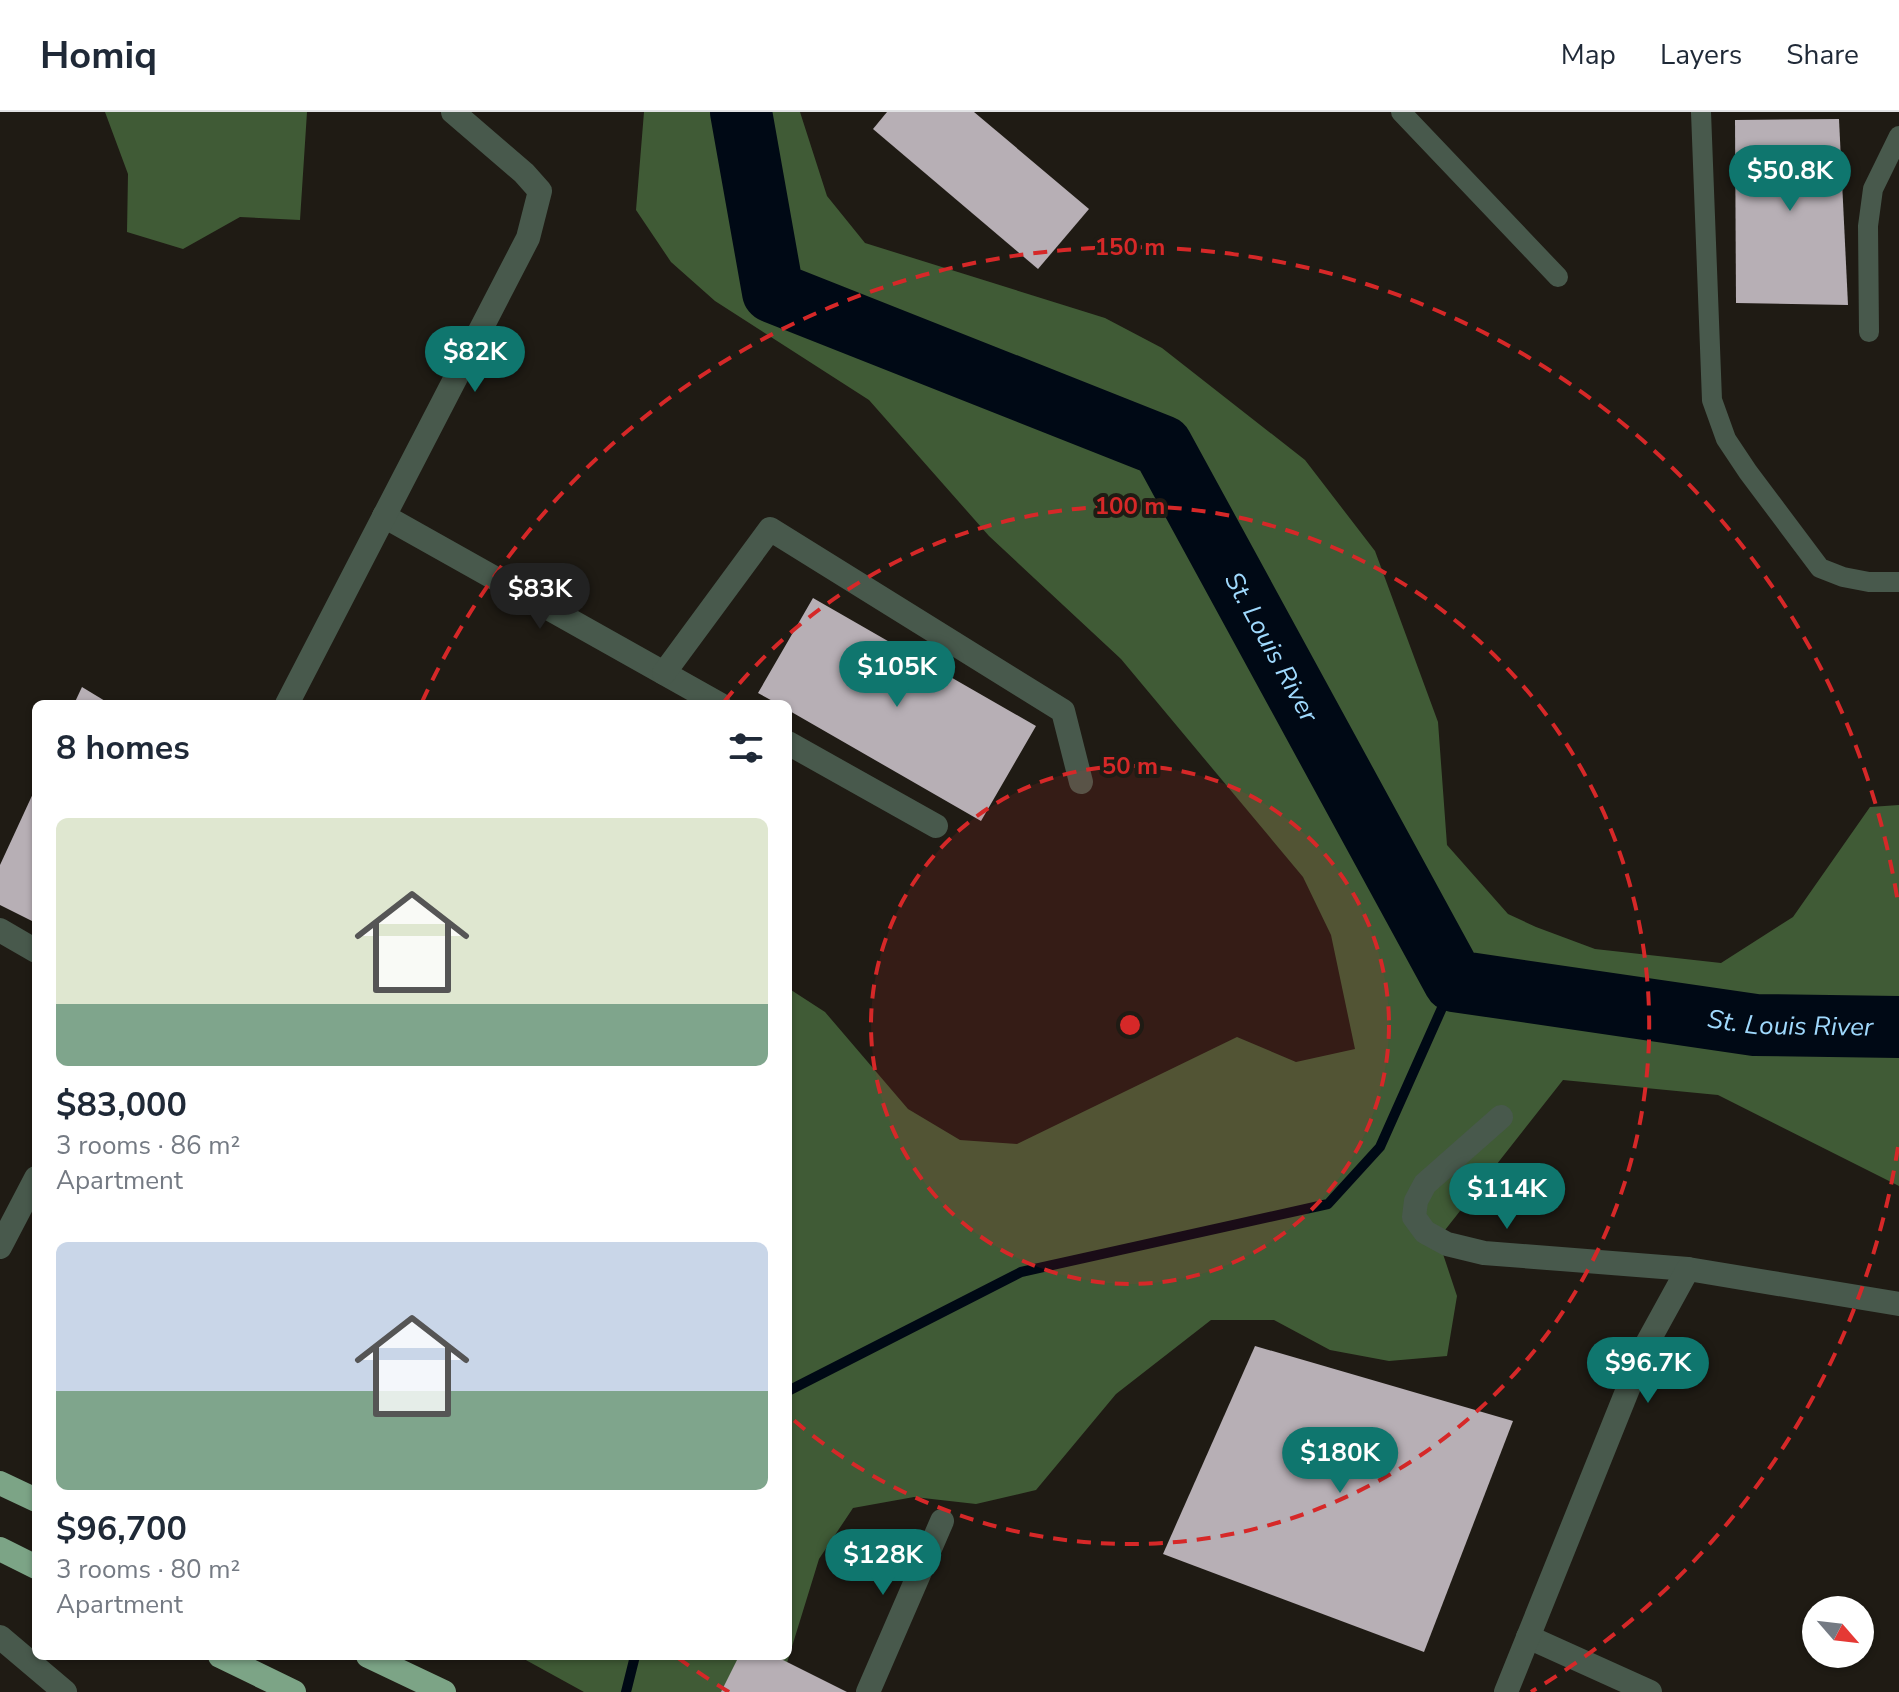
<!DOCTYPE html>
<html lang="en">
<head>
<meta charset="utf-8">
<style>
  body { margin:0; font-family:"Nunito Sans",sans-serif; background:#f6f6f7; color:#1f2937; height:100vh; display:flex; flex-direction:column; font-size:30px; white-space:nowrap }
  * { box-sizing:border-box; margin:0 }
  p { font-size:26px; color:#747a83 }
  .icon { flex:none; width:44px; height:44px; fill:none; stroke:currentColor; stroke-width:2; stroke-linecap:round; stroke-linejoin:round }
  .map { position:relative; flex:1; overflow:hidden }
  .details { position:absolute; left:32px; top:588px; width:760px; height:960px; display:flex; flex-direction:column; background:#fff; border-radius:12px; box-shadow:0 2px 6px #0004 }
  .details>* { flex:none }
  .needle { width:52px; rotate:118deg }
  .controls { position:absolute; left:1802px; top:1484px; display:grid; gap:16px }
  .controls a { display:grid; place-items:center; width:72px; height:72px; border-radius:50%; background:#fff; box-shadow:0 2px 6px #0004; font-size:40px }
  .price { position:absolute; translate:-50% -68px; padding:0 18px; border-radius:28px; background:#0f766e; color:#fff; font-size:26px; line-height:52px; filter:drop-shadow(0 2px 4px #0008) }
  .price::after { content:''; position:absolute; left:50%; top:48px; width:24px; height:18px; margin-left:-12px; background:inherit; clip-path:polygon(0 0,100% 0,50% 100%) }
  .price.current { background:#222; color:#fff }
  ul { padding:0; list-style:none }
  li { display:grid; align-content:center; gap:16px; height:424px; padding:0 24px }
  li span { display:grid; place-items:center; height:248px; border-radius:12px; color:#555 }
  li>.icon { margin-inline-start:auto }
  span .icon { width:144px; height:144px; fill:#fffc; stroke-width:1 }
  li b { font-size:34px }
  h2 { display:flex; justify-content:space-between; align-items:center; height:96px; padding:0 24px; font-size:34px }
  header { display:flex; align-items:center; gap:48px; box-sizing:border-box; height:112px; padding:0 40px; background:#fff; border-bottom:2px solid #e0e1e3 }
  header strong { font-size:38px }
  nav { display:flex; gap:44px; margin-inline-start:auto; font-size:28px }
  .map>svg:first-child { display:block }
  .forest { fill:#405b36 }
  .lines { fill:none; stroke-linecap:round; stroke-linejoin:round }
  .stream { stroke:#000915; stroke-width:10 }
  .river { stroke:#000915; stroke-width:62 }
  .building { fill:#b7afb5 }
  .service { stroke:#48594c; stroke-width:20 }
  .minor { stroke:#48594c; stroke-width:24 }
  .trunk { stroke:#7ca486; stroke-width:24 }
  .ring { fill:none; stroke:#d62828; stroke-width:4; stroke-dasharray:14 10 }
  .labels { text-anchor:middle; stroke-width:8; stroke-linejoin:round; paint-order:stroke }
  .water-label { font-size:26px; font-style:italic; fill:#9fd9fd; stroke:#1f1b14 }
  .centre { fill:#d62828; stroke:#1f1b14; stroke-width:4 }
  .ring-label { font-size:24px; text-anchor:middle; font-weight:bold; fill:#d62828; stroke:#1f1b14; stroke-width:8; stroke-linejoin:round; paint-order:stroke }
</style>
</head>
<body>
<header>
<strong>Homiq</strong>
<nav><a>Map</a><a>Layers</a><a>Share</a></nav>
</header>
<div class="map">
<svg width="1899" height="1580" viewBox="0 0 1899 1580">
  <rect width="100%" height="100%" fill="#1f1b14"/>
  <g class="forest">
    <path d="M105 0H307L300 108 240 105 183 137 127 120 128 62Z"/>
    <path d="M644 0H800L827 84 865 131 1105 206 1162 236 1305 348 1375 439 1438 610 1447 733 1508 802 1536 815 1595 837 1721 851 1793 805 1870 695 1899 693V1074L1718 983 1563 968 1438 1127 1457 1184 1447 1244 1389 1249 1330 1238 1274 1208H1211L1116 1282 1036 1378 976 1392 914 1385 853 1396 819 1447 778 1580H584L524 1547 522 1544H788V876L825 900 908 997 960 1028 1017 1032 1237 925 1296 950 1355 937 1331 823 1303 765 1121 547 989 424 869 288 715 189 671 150 636 98Z"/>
  </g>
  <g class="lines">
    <g class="stream">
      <path d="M788 1279 1021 1160 1328 1092 1380 1035 1454 869"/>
      <path d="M626 1580 635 1544"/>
    </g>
    <path class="river" id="s1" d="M741 0 773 180 1162 334 1454 869 1755 913 1899 915"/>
  </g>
  <g class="building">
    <path d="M887 0H974L1089 97 1038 157 873 17Z"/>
    <path d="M1839 7 1848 193 1736 191 1735 8Z"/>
    <path d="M813 486 1036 614 981 709 788 598V592H778L758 581Z"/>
    <path d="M82 575 110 592H74Z"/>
    <path d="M36 675V811L0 793V753Z"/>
    <path d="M1255 1234 1513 1309 1424 1540 1163 1442Z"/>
    <path d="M739 1544H775L847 1580H721Z"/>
  </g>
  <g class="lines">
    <g class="service">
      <path d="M1401 0 1558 165"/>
      <path d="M1701 0 1712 288 1726 327 1748 360 1820 456 1843 465 1869 470H1899"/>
      <path d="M1869 220 1868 114 1873 77 1899 24"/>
    </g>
    <g class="minor">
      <path d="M384 404 719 592"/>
      <path d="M664 561 770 417 1063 599 1081 670"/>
      <path d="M287 592 528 126 540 79 524 61 453 0"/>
      <path d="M788 631 936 714"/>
      <path d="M0 818 36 839"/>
      <path d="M1501 1005 1425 1072 1416 1089 1414 1105 1425 1120 1447 1132 1484 1141 1688 1157"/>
      <path d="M0 1135 36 1066"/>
      <path d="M0 1525 65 1580"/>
      <path d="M1528 1525 1650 1580"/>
      <path d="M868 1580 942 1409"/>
      <path d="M1506 1580 1644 1237 1688 1157 1899 1192"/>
    </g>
    <g class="trunk">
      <path d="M0 1371 36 1388"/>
      <path d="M0 1437 36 1455"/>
      <path d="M220 1544 294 1580"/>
      <path d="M368 1544 444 1580"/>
    </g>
  </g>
  <circle cx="1130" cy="913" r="259" fill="#d62828" fill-opacity=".12"/>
  <g class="ring">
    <circle cx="1130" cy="913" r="259"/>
    <path d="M724 590A519 519 0 1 1 790 1305"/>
    <path d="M1898 1035A778 778 0 0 1 1531 1580M729 1580A778 778 0 0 1 678 1546M422 590A778 778 0 0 1 1898 791"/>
  </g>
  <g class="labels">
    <g class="water-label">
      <text dy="9" stroke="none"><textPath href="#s1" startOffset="830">St. Louis River</textPath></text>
      <text dy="9" stroke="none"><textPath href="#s1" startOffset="1550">St. Louis River</textPath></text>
    </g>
  </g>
  <circle cx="1130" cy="913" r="12" class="centre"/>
  <g class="ring-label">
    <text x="1130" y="143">150 m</text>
    <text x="1130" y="402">100 m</text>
    <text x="1130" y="662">50 m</text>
  </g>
</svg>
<div class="controls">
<a><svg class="needle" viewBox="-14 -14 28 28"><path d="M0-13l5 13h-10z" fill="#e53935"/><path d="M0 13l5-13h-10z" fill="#747a83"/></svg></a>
</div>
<b class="price" style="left:1790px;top:101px">$50.8K</b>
<b class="price" style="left:475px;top:282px">$82K</b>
<b class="price current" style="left:540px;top:519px">$83K</b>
<b class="price" style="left:897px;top:597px">$105K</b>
<b class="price" style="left:1507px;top:1119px">$114K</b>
<b class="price" style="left:1648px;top:1293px">$96.7K</b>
<b class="price" style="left:1340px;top:1383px">$180K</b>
<b class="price" style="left:883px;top:1485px">$128K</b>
<section class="details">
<h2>8 homes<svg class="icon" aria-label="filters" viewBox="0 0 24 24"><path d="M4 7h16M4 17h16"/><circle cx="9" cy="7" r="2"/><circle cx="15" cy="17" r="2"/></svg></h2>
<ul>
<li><span style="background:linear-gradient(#dfe7d0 75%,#7fa58c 0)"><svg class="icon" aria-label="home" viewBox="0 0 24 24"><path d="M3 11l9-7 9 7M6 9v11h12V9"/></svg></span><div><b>$83,000</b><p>3 rooms · 86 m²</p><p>Apartment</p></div></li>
<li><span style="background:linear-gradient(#c9d6e8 60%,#7fa58c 0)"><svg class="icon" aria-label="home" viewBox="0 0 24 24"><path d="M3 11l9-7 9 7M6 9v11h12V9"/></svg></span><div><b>$96,700</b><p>3 rooms · 80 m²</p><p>Apartment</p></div></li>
</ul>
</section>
</div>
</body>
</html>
